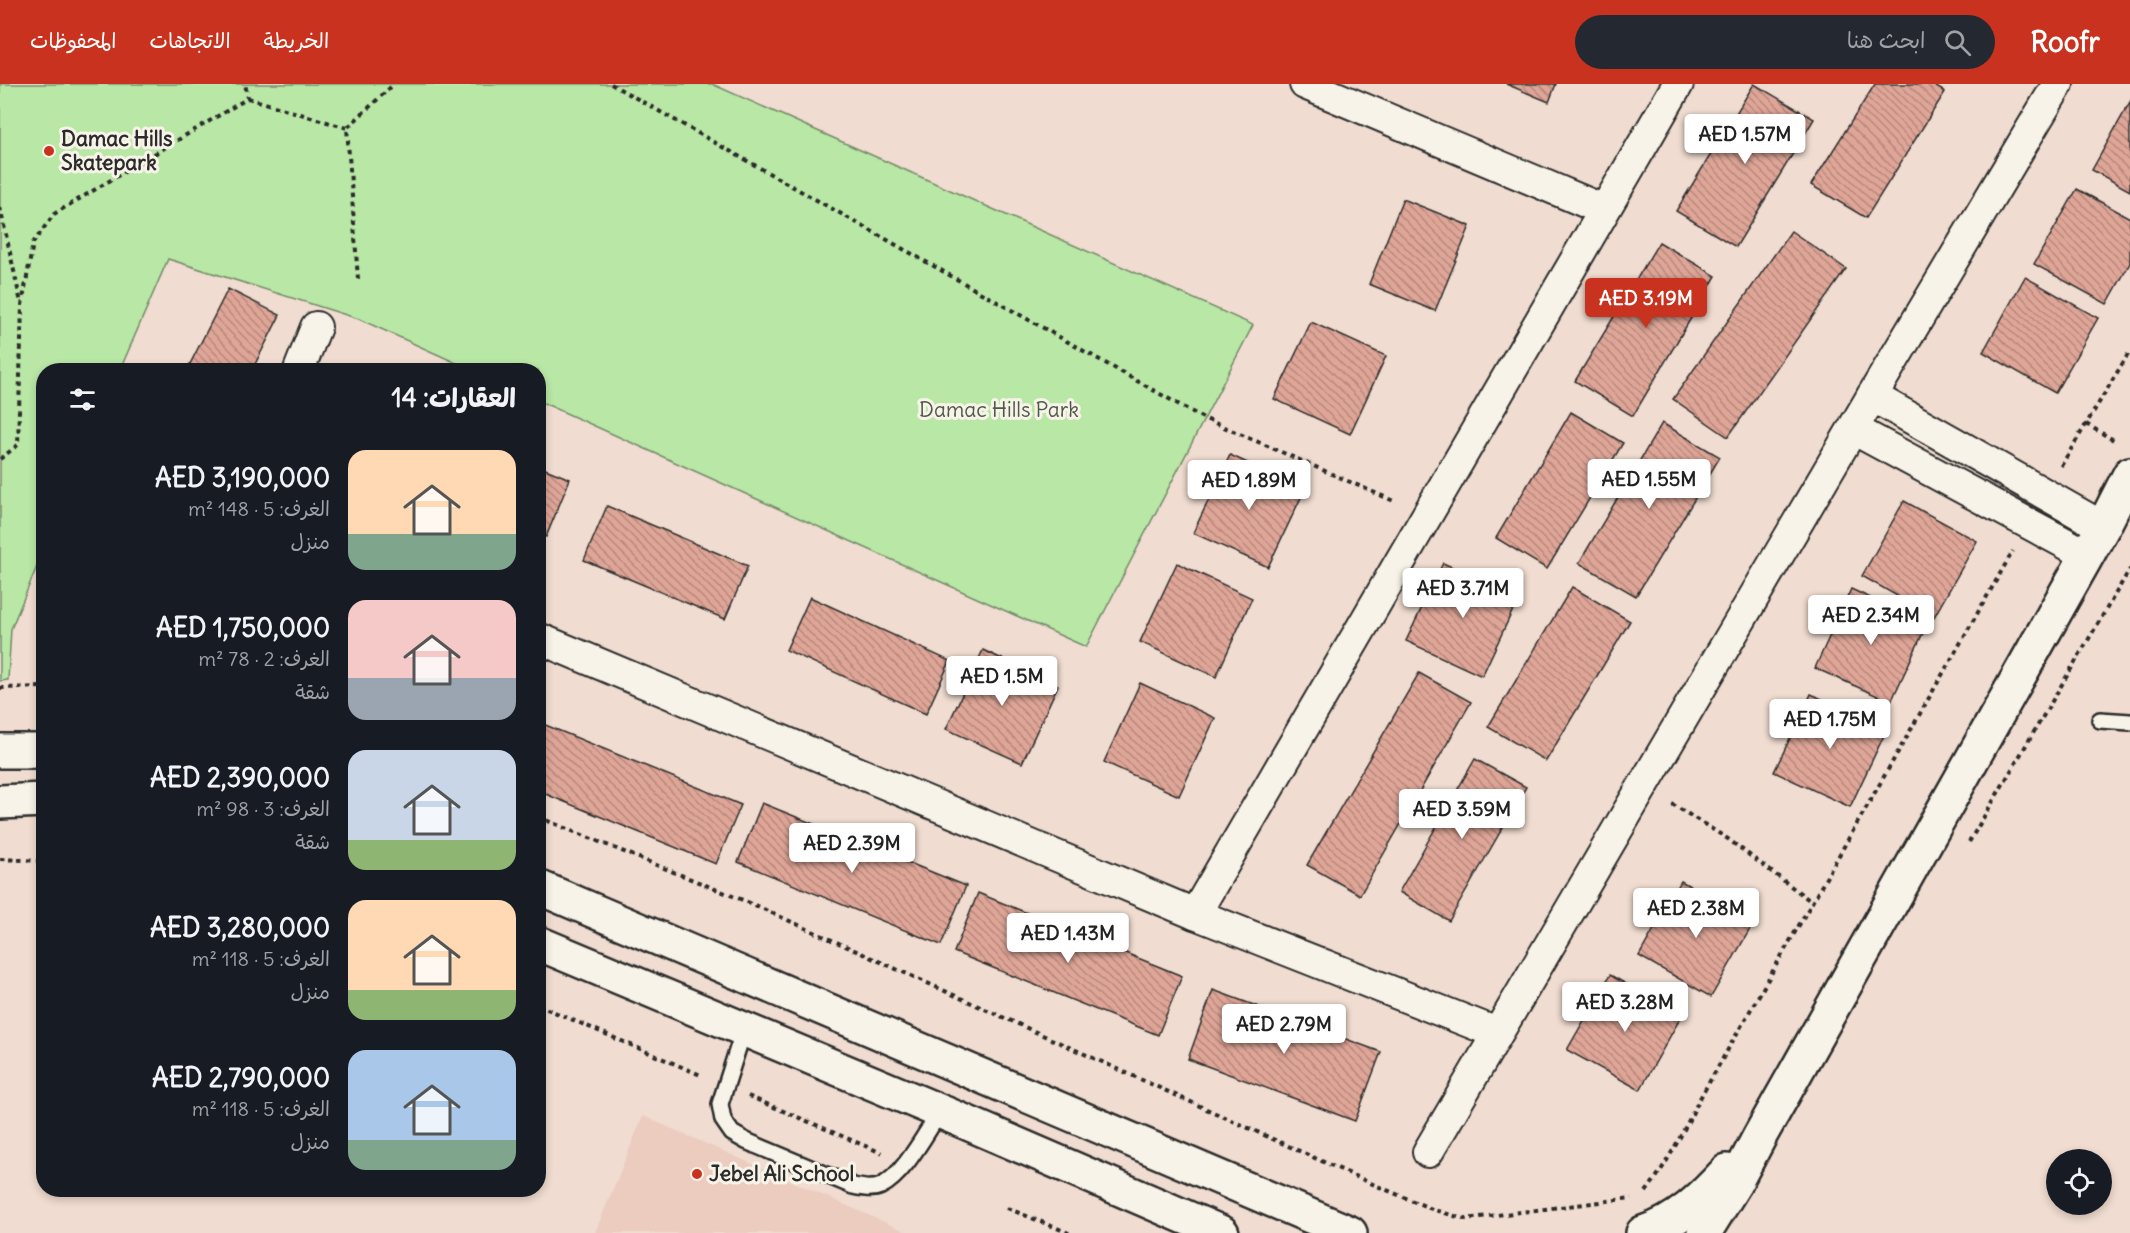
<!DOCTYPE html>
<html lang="ar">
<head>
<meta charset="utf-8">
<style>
  body { margin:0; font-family:Delius,"Playpen Sans Arabic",sans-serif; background:#242831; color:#f1f3f6; direction:rtl; height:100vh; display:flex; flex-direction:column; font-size:22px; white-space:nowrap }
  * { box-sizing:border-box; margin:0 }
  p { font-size:20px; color:#9ea1a6 }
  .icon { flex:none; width:33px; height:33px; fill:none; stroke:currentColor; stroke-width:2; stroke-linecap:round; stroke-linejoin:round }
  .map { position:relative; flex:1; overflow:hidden; direction:ltr }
  .drawer { position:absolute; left:36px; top:279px; width:510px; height:834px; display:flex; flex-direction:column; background:#171b24; border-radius:24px; box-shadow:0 3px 9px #0003; direction:rtl }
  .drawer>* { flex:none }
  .buttons { position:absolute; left:2046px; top:1065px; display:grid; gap:12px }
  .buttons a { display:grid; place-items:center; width:66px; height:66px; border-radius:50%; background:#171b24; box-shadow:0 3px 9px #0003; font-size:30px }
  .price { position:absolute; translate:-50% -51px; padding:0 14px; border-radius:6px; background:#fff; color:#222; font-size:20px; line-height:39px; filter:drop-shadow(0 2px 3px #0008) }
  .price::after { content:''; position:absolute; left:50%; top:36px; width:18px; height:14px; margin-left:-9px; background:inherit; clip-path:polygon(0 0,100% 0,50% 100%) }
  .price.current { background:#c8321e; color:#fff }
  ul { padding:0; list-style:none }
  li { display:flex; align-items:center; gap:18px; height:150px; padding:0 30px }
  li span { display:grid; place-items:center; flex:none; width:168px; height:120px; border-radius:18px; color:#555 }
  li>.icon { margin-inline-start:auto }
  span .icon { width:72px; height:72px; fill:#fffc; stroke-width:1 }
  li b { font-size:26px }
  h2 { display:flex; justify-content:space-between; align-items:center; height:72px; padding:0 30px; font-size:26px }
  header { display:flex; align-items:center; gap:36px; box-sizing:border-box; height:84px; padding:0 30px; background:#c8321e; color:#fff }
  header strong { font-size:28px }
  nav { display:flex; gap:33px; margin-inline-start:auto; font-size:21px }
  .search { width:420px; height:54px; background:#242831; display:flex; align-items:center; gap:15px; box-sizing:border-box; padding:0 21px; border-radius:33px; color:#9ea1a6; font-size:22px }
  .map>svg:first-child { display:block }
  .built { fill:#ebccbf }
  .park { fill:#b9e7a6; stroke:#728968; stroke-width:1.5 }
  .building { fill:url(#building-back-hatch); stroke:#2b2b2b; stroke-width:1.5 }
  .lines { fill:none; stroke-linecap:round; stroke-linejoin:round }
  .lane-casing { stroke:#2b2b2b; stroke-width:20 }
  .street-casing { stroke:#2b2b2b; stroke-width:34 }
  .secondary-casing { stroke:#2b2b2b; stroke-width:38 }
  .path { stroke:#2b2b2b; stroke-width:4; stroke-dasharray:4.5 4.5; stroke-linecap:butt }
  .lane { stroke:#f7f3e8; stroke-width:15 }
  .street { stroke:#f7f3e8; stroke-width:30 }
  .secondary { stroke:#f7f3e8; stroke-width:33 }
  .poi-dot { fill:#c8321e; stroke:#f7f3e8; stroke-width:2 }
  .labels { text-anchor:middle; stroke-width:6; stroke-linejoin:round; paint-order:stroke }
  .poi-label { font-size:21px; font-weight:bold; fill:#2b2b2b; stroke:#f7f3e8; text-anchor:start }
  .park-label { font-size:21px; fill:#4e5a4a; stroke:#f7f3e8 }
</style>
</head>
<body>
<header>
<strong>Roofr</strong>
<div class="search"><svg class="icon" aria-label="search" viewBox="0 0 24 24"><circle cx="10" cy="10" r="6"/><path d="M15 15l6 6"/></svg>ابحث هنا</div>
<nav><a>الخريطة</a><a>الاتجاهات</a><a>المحفوظات</a></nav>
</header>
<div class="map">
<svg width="2130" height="1149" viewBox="0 0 2130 1149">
  <defs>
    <pattern id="building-back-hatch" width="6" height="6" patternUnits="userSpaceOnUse" patternTransform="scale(1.5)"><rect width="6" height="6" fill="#dfa698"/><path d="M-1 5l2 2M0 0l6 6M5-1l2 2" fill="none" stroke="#b5877c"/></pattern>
  </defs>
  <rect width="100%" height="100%" fill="#f0dcd0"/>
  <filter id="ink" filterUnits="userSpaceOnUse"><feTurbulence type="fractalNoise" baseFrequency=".0167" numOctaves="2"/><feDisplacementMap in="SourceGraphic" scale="12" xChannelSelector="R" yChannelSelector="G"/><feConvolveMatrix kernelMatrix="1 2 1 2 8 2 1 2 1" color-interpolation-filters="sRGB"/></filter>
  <g filter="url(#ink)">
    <path class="built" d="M643 1032 909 1149H595Z"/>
    <path class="park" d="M0 0H712L1253 241 1086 563 539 317 538 286H472L359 235 168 175 120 286H44L43 468 11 545 8 596 0 597Z"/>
    <g class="building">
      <path d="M1506 0H1556L1549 18Z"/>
      <path d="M1754 0 1814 35 1736 163 1676 127Z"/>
      <path d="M1875 0H1931L1945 8 1866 134 1811 101Z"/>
      <path d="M2130 18V107L2092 86Z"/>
      <path d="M2077 105 2130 134V179L2107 220 2034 180Z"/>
      <path d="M1403 115 1470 142 1435 227 1369 200Z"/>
      <path d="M1791 147 1846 185 1728 353 1673 315Z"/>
      <path d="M1659 158 1716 192 1633 332 1575 297Z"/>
      <path d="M2025 193 2098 234 2055 309 1983 268Z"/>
      <path d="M228 205 280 231 252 286H187Z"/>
      <path d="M1311 238 1386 272 1350 350 1274 315Z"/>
      <path d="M1571 328 1623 359 1547 485 1496 454Z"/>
      <path d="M1662 339 1720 373 1636 512 1579 479Z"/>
      <path d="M1230 371 1305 405 1268 483 1193 449Z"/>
      <path d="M538 382 570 395 546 453 538 450Z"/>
      <path d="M1904 417 1977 457 1934 533 1862 492Z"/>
      <path d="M607 422 748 482 725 535 584 476Z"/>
      <path d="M1177 479 1252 514 1216 593 1140 558Z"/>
      <path d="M1443 479 1519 513 1482 592 1406 557Z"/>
      <path d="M1572 503 1630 537 1546 677 1488 643Z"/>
      <path d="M1851 505 1927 540 1891 618 1815 584Z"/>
      <path d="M810 513 950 577 926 630 786 566Z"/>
      <path d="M983 566 1058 601 1022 679 946 645Z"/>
      <path d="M1419 589 1471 618 1360 811 1307 781Z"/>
      <path d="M1140 599 1215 634 1179 712 1104 678Z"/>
      <path d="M1811 610 1887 645 1850 723 1774 688Z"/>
      <path d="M538 638 741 721 716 780 538 707Z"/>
      <path d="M1475 675 1526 703 1449 837 1399 808Z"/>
      <path d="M762 719 966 802 941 861 738 778Z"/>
      <path d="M1681 797 1754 838 1711 913 1639 872Z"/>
      <path d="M978 809 1182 892 1158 951 954 868Z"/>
      <path d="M1610 891 1682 931 1640 1006 1567 966Z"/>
      <path d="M1213 906 1381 968 1355 1037 1188 975Z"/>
    </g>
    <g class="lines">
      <defs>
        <g id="lane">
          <path d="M2100 636 2130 638"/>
          <path d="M744 945 720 1020 723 1036 732 1049 746 1057 853 1102C863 1104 872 1106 881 1102 904 1091 925 1050 940 1028"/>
        </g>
        <g id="street">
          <path d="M1305 0 1604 126"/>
          <path d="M299 286 316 243"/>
          <path d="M1872 312 2103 443"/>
          <path d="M1853 345 2087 471"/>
          <path d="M538 554 1195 830 1497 949"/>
          <path d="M1195 830 1678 0"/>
          <path d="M1428 1068 1872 312 2058 0"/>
        </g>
        <g id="secondary">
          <path d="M0 667H44"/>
          <path d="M0 718 44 716"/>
          <path d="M538 803 1350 1149"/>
          <path d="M538 859 963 1037 1222 1149"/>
          <path d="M1643 1149C1678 1138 1703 1113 1727 1087"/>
          <path d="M1704 1149 1735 1099 1761 1050 2103 443 2130 390"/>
        </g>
      </defs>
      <use href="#lane" class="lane-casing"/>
      <use href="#street" class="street-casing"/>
      <use href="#secondary" class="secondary-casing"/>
      <g class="path">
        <path d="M611 0 1201 333 1396 418"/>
        <path d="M248 14 347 44"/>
        <path d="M0 123 21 219"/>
        <path d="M358 195 347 44 394 0"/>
        <path d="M2086 340 2117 358"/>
        <path d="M0 375 18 361 22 221 33 159 54 130 248 14 245 0"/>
        <path d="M2061 382 2130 267"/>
        <path d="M0 604 44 603"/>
        <path d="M1672 720 1728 755 1812 818"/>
        <path d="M538 733 750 819 1368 1098 1434 1126 1465 1135 1632 1114"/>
        <path d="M1969 758 2130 485"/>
        <path d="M0 775 44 777"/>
        <path d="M538 921 703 992"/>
        <path d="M748 1012 882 1069"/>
        <path d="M1646 1108C1667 1080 1683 1048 1699 1016L2013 467"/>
        <path d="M1007 1124 1069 1149"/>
      </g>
      <use href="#lane" class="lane"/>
      <use href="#street" class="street"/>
      <use href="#secondary" class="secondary"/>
    </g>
  </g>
  <g class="poi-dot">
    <circle cx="49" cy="67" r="6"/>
    <circle cx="697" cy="1090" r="6"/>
  </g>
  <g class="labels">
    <g class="poi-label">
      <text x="61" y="62">Damac Hills<tspan x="61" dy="24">Skatepark</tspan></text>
      <text x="709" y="1097">Jebel Ali School</text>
    </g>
    <g class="park-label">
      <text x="999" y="333">Damac Hills Park</text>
    </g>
  </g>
</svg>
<div class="buttons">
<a><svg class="icon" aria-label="locate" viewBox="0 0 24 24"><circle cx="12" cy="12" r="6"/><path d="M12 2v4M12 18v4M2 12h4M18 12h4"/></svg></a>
</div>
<b class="price" style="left:1745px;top:81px">AED 1.57M</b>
<b class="price current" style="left:1646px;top:245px">AED 3.19M</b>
<b class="price" style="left:1649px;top:426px">AED 1.55M</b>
<b class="price" style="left:1249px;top:427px">AED 1.89M</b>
<b class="price" style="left:1463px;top:535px">AED 3.71M</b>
<b class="price" style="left:1871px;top:562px">AED 2.34M</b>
<b class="price" style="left:1002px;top:623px">AED 1.5M</b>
<b class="price" style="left:1830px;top:666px">AED 1.75M</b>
<b class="price" style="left:1462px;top:756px">AED 3.59M</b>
<b class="price" style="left:852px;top:790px">AED 2.39M</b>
<b class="price" style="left:1696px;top:855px">AED 2.38M</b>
<b class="price" style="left:1068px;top:880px">AED 1.43M</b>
<b class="price" style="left:1625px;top:949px">AED 3.28M</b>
<b class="price" style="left:1284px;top:971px">AED 2.79M</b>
<section class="drawer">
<h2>العقارات: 14<svg class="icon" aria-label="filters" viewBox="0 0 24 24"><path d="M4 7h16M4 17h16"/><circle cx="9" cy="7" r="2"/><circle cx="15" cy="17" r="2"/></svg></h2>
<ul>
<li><span style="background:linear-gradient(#ffd9b3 70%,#7fa58c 0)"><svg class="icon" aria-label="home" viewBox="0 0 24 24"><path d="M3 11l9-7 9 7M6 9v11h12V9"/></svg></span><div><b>AED 3,190,000</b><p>الغرف: 5 · 148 m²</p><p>منزل</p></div></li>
<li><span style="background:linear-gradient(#f6c9c9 65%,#9aa5b1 0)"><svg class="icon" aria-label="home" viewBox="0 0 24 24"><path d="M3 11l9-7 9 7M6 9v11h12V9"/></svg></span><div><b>AED 1,750,000</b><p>الغرف: 2 · 78 m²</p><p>شقة</p></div></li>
<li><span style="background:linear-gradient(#c9d6e8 75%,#8fb573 0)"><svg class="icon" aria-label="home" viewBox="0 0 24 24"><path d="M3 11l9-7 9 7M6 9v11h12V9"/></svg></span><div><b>AED 2,390,000</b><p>الغرف: 3 · 98 m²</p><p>شقة</p></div></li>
<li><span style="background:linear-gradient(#ffd9b3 75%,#8fb573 0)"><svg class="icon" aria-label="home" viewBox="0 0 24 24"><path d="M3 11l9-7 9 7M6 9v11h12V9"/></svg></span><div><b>AED 3,280,000</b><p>الغرف: 5 · 118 m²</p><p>منزل</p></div></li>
<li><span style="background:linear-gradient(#a9c7e8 75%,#7fa58c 0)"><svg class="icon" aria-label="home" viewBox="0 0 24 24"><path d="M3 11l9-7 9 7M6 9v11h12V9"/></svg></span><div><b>AED 2,790,000</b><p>الغرف: 5 · 118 m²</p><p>منزل</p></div></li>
</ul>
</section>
</div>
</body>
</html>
